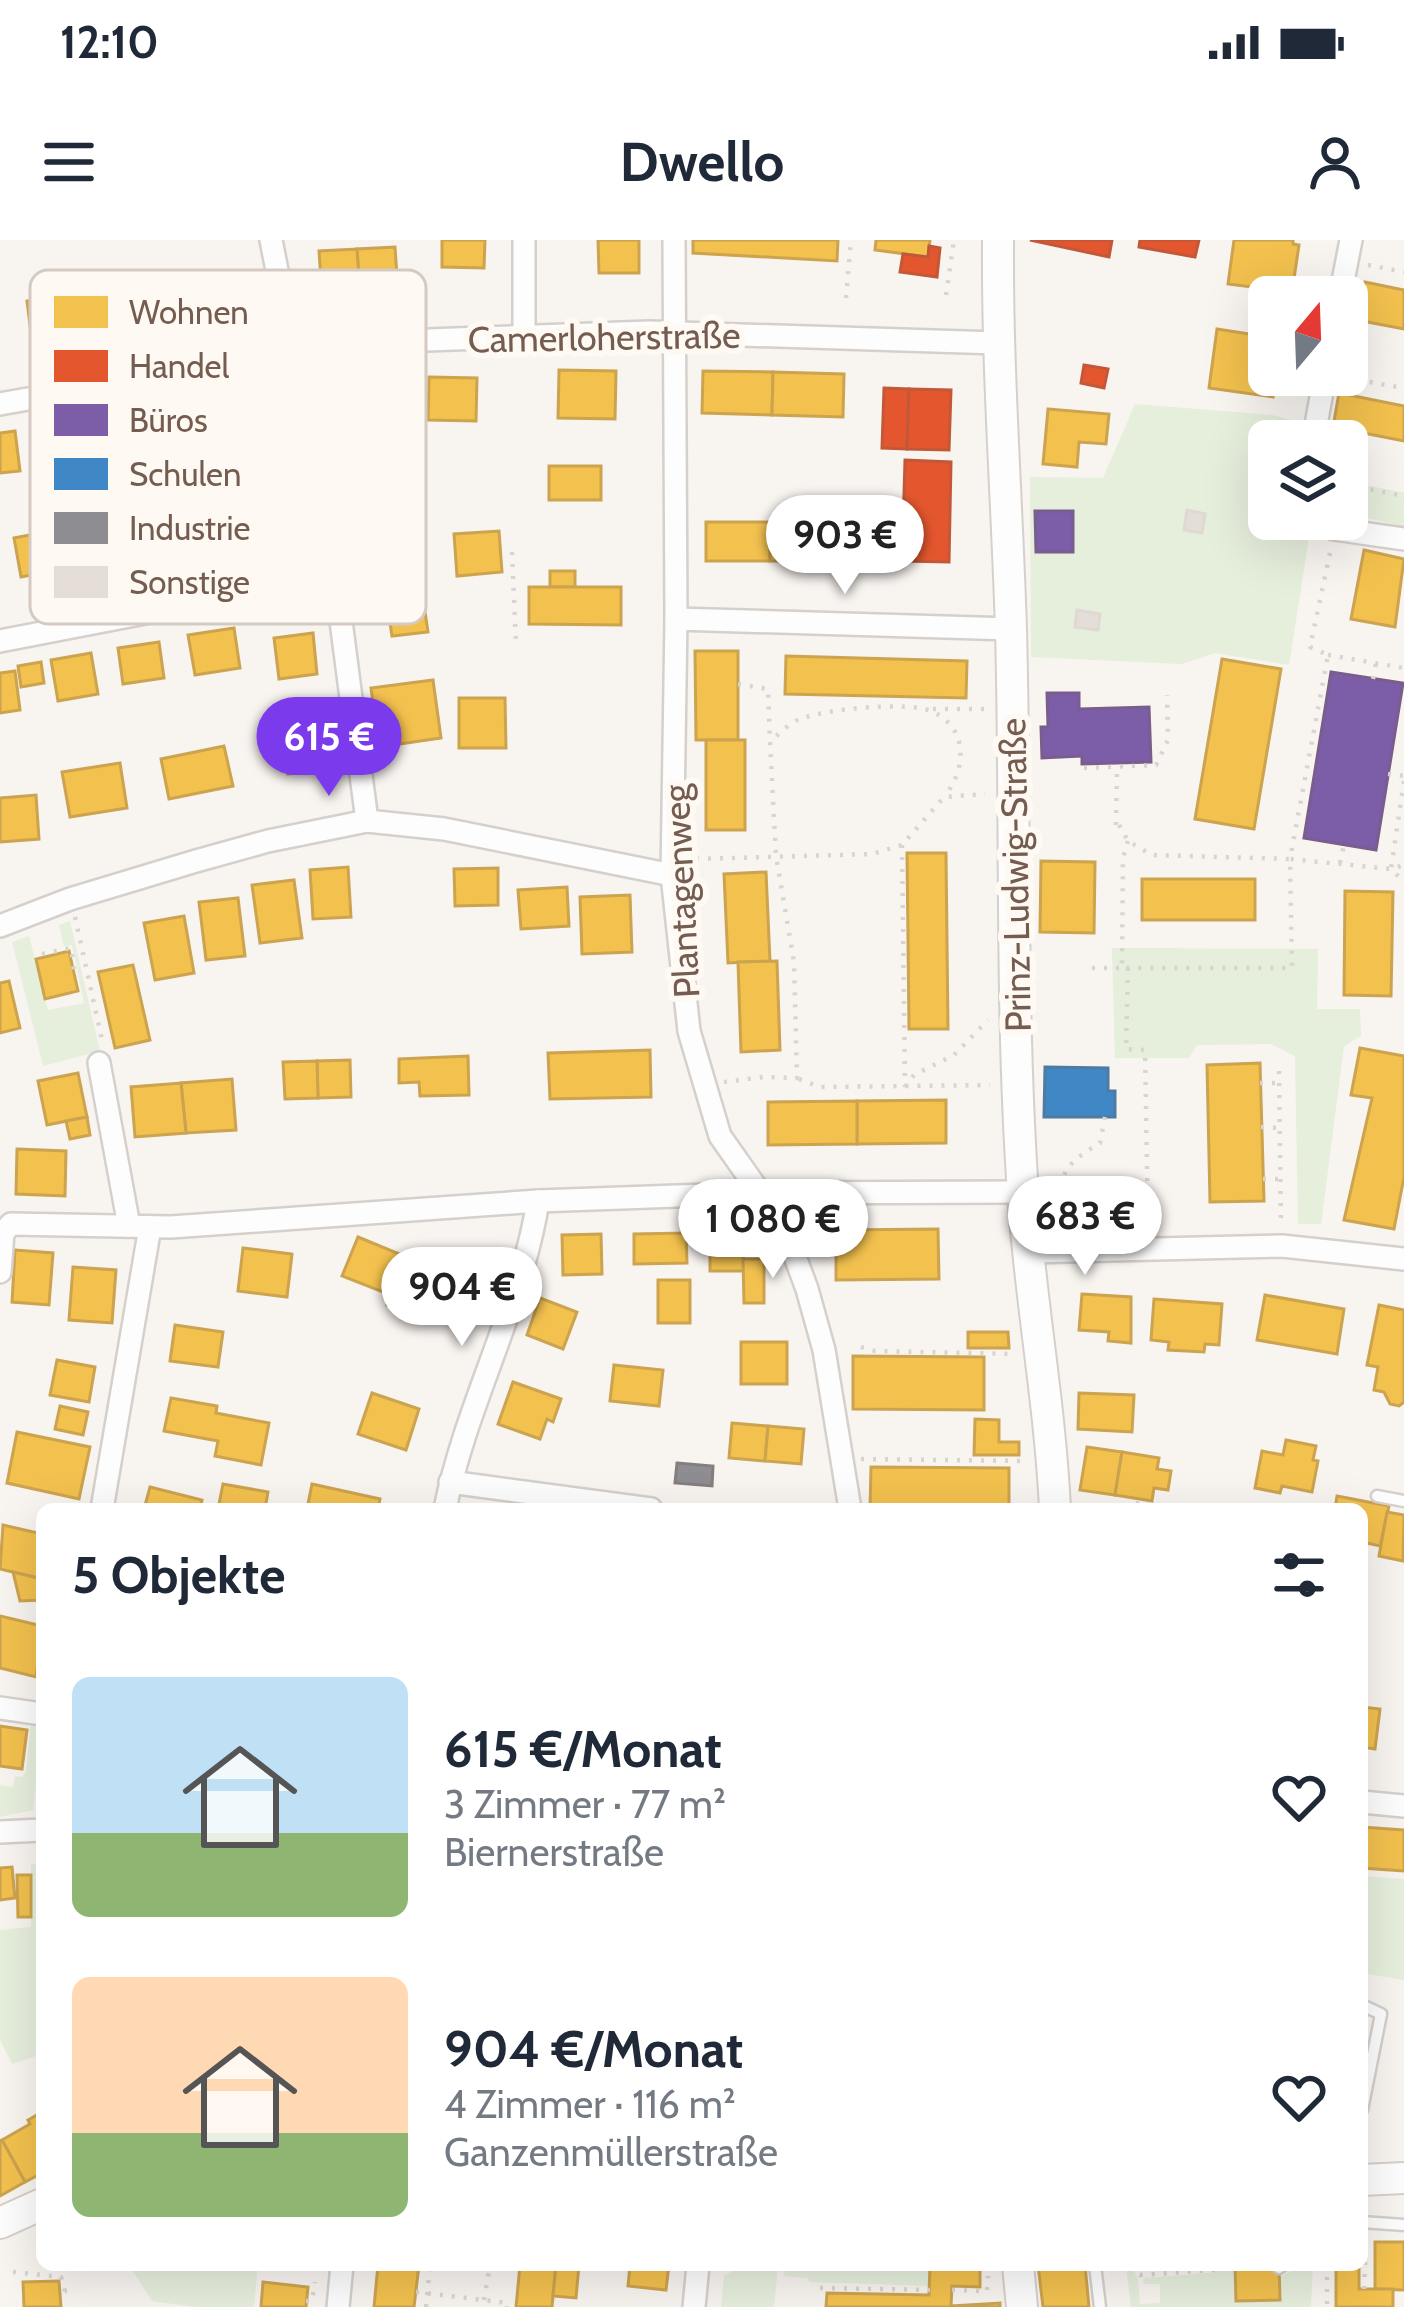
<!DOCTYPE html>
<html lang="de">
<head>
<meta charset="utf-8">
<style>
  body { margin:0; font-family:Cabin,sans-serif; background:#f2f2f3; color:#1f2937; height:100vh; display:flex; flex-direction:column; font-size:45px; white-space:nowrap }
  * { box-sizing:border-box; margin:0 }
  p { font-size:39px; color:#747a83 }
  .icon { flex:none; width:66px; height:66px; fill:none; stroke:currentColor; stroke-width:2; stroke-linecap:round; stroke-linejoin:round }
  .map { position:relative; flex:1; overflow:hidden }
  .panel { position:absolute; left:36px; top:1263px; width:1332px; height:768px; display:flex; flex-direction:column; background:#fff; border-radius:18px; box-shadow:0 12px 48px #0002 }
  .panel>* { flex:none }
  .needle { width:78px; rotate:19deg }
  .buttons { position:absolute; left:1248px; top:36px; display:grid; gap:24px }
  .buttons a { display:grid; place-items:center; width:120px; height:120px; border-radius:18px; background:#fff; box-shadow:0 12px 48px #0002; font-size:60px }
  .price { position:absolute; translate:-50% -102px; padding:0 27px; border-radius:42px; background:#fff; color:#222; font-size:39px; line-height:78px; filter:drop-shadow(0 3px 6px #0008) }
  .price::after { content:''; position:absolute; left:50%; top:72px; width:36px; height:27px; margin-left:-18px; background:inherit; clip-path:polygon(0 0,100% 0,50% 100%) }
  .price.active { background:#7c3aed; color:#fff }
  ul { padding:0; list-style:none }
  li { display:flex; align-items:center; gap:36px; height:300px; padding:0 36px }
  li span { display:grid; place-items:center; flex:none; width:336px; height:240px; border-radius:18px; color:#555 }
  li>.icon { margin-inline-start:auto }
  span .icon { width:144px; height:144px; fill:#fffc; stroke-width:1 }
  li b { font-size:51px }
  h2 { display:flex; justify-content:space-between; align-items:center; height:144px; padding:0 36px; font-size:51px }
  .status { display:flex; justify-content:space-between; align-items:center; height:84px; padding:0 60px; background:#fff; direction:ltr }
  .status svg { height:33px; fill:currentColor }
  header { display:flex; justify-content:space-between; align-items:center; height:156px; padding:0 36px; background:#fff; font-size:54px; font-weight:800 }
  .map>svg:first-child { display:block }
  .green { fill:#e6eedc }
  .homes { fill:#f2c14e; stroke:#cca34f; stroke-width:3 }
  .shops { fill:#e4572e; stroke:#c35838; stroke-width:3 }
  .offices { fill:#7b5ea7; stroke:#795d8d; stroke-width:3 }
  .schools { fill:#3f88c5; stroke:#4f7ba2; stroke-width:3 }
  .industry { fill:#8d8d92; stroke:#867e7e; stroke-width:3 }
  .building { fill:#e5ddd7; stroke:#e0d8d2; stroke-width:3 }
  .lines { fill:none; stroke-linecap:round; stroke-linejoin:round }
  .lane-casing { stroke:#d5d0cb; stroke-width:15 }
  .street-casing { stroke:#d5d0cb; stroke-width:26 }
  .secondary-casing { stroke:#d6d0ca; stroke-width:34 }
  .path { stroke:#dad4d0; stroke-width:4.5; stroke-dasharray:3 9; stroke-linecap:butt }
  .lane { stroke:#fefdfd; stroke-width:10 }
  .street { stroke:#fefdfd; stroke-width:21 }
  .secondary { stroke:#fefdfd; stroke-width:30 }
  .labels { text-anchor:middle; stroke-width:12; stroke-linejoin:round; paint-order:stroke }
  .street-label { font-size:36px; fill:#755c50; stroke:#fef9f2 }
  .key { fill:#fef9f2; stroke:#d5cac1; stroke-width:3 }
  .key-label { font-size:33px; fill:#755c50 }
</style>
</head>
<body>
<div class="status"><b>12:10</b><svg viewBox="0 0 49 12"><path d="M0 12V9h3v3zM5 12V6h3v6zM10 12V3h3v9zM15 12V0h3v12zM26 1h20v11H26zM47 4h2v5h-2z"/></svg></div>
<header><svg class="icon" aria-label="menu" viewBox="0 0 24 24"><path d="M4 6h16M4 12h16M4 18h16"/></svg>Dwello<svg class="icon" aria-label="person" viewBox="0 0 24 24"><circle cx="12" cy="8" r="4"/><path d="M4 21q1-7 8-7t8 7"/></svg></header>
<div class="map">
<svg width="1404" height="2067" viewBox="0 0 1404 2067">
  <rect width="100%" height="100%" fill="#f8f4f0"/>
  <g class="green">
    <path d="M1135 164 1272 175 1299 182 1301 201H1269V279H1306L1308 304 1289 425 1215 413 1182 424 1031 417 1030 237 1103 238Z"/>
    <path d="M1347 241 1404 253V286L1347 274Z"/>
    <path d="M70 681 100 811 43 826 12 702 29 696 48 770 84 763 72 705 64 706 59 685Z"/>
    <path d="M1112 708 1318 709 1317 769H1360L1361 796 1344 806 1321 984H1298L1295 816 1271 804 1197 805 1189 818H1115Z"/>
    <path d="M31 1482 42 1484 33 1570 0 1577V1545L13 1547 15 1536 22 1537 26 1532Z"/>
    <path d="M31 1624 40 1625 42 1645V1814L12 1824 0 1799V1690L31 1687Z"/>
    <path d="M1362 1636 1404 1639V1740L1362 1733Z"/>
    <path d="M129 2025H258L254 2067H195L152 2061Z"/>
    <path d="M744 2025 778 2027 774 2067H721L724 2036Z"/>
    <path d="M785 2025H930V2046L809 2042 808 2038 784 2036Z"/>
    <path d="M1126 2025H1131L1138 2039 1140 2064 1160 2063V2044H1143L1144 2038 1210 2033 1235 2027 1236 2061 1279 2060V2038L1301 2025H1313L1311 2067H1131Z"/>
  </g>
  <g class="homes">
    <path d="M442 0H485L484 28 442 27Z"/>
    <path d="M598 0H639V33H599Z"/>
    <path d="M693 0H838L837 21 693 13Z"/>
    <path d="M876 0H930L928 17 875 10Z"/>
    <path d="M1234 0H1293V4L1299 5 1292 52 1228 44Z"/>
    <path d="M395 7 398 51 360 53 357 9Z"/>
    <path d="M357 9 360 53 322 55 319 11Z"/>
    <path d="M1365 42 1404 50V89L1357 80Z"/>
    <path d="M76 55 81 96 32 101 27 61Z"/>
    <path d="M1217 89 1269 97V135H1276L1273 157 1209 148Z"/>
    <path d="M559 130 616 131 615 179 558 178Z"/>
    <path d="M703 131 773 132 772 175 702 173Z"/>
    <path d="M773 132 844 134 843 177 772 175Z"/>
    <path d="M429 137 477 138 476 181 428 180Z"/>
    <path d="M1339 153 1404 166V201L1333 187Z"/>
    <path d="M1048 169 1109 174 1106 204 1079 202 1077 227 1043 224Z"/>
    <path d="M15 191 20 231 0 233V193Z"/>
    <rect x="549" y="226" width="52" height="34"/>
    <rect x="706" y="282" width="64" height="39"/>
    <path d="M770 282 833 283 834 322 770 321Z"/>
    <path d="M61 289 68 328 21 337 14 298Z"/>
    <path d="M499 291 502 332 457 336 454 294Z"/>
    <path d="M1364 310 1404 319 1395 387 1351 379Z"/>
    <rect x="550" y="331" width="25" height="16"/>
    <path d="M529 347H621V385L529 384Z"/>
    <path d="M424 365 428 392 392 396 388 370Z"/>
    <path d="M234 388 240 428 195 435 188 395Z"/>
    <path d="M313 393 317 434 279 439 274 398Z"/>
    <path d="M159 402 164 438 123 444 118 408Z"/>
    <path d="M695 411H738V500H696Z"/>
    <path d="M91 413 98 454 58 461 51 420Z"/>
    <path d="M786 416 967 421 966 458 785 454Z"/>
    <path d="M1222 419 1281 429 1254 589 1195 579Z"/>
    <path d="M41 422 44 443 21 447 18 426Z"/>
    <path d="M15 431 20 470 0 473V433Z"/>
    <path d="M433 440 441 498 379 507 371 448Z"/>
    <path d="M459 458H505L506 508H459Z"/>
    <path d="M320 491 323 531 288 534 285 494Z"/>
    <rect x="706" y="500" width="39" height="90"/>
    <path d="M224 506 233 546 169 559 161 519Z"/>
    <path d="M120 523 127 568 70 577 62 532Z"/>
    <path d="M36 555 39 599 0 602V558Z"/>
    <path d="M907 613H946L948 789H909Z"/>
    <path d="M1041 621 1095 622 1094 693 1040 692Z"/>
    <path d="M348 627 351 677 313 679 310 630Z"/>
    <path d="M498 628V665L455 666 454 629Z"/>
    <path d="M766 632 770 721 728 723 724 634Z"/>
    <rect x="1142" y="639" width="113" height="41"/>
    <path d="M294 640 302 698 260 703 252 645Z"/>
    <path d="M567 647 569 686 521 689 518 650Z"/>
    <path d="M1345 651 1393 652 1391 756 1344 755Z"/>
    <path d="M630 655 632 712 582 714 580 657Z"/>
    <path d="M238 658 245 716 206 720 199 662Z"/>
    <path d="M184 676 194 733 155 740 144 683Z"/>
    <path d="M69 711 78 751 45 759 36 719Z"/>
    <path d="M777 721 780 810 741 812 738 722Z"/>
    <path d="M133 725 150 800 115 808 98 732Z"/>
    <path d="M9 741 20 788 0 793V743Z"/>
    <path d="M1360 808 1404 816V937L1394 989 1344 980 1372 858 1351 855Z"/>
    <path d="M650 810 651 857 550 859 548 813Z"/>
    <path d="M468 816 469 855 420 856 419 842 399 843V819Z"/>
    <path d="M350 820 351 857 318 858 317 821Z"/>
    <path d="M317 821 318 858 285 859 283 822Z"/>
    <path d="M1260 823 1264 961 1210 962 1207 825Z"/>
    <path d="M78 833 87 877 47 885 38 841Z"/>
    <path d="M232 839 236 890 186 893 181 843Z"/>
    <path d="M181 843 186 893 135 897 131 847Z"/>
    <path d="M946 860V903L857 904V861Z"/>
    <path d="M857 861V904L768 905V862Z"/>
    <path d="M87 877 90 895 70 899 66 881Z"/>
    <path d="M17 909 66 911 65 956 16 954Z"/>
    <path d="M938 989 939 1039 836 1040V990Z"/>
    <path d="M686 993 687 1023 634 1024V994Z"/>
    <path d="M710 993H743L744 1031H710Z"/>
    <path d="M601 994 602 1034 563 1035 562 995Z"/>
    <path d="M358 997 431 1027 411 1075 387 1065 391 1055 342 1036Z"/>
    <path d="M243 1008 292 1014 287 1057 238 1051Z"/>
    <path d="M15 1010 53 1013 49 1065 12 1062Z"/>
    <path d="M743 1019H764V1063H744Z"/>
    <path d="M433 1020 478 1039 459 1087 413 1069Z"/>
    <path d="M73 1027 116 1030 112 1083 69 1080Z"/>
    <rect x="658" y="1040" width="32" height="43"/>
    <path d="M1082 1054 1131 1057V1103L1108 1101 1109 1092 1079 1090Z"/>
    <path d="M1265 1055 1344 1069 1337 1114 1257 1100Z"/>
    <path d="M540 1058 577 1072 563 1109 527 1095Z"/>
    <path d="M1154 1059 1222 1064 1219 1105 1205 1104 1204 1112 1168 1110 1169 1102 1151 1100Z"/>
    <path d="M1379 1065 1404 1070V1162L1399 1166 1390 1164 1384 1152 1374 1150 1378 1127 1367 1125Z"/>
    <path d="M175 1085 223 1092 218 1127 170 1121Z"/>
    <path d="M968 1092H1008L1009 1108H968Z"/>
    <rect x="741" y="1102" width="46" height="42"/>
    <path d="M853 1116 984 1117V1170L853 1169Z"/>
    <path d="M57 1120 95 1127 89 1162 50 1155Z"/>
    <path d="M614 1125 663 1130 659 1166 610 1161Z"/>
    <path d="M513 1142 561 1159 553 1182 547 1179 540 1199 498 1184Z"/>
    <path d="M372 1153 419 1169 406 1210 358 1194Z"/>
    <path d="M1079 1153 1134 1155 1132 1192 1078 1189Z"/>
    <path d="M171 1158 217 1166 216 1173 269 1183 261 1225 215 1216 218 1201 164 1191Z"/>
    <path d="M60 1166 88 1172 83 1195 55 1189Z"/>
    <path d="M975 1179 999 1180V1202H1019V1215H974Z"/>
    <path d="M732 1183 768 1186 765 1221 729 1218Z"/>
    <path d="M768 1186 804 1189 801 1224 765 1221Z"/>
    <path d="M17 1192 90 1207 79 1259 7 1243Z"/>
    <path d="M1286 1200 1316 1206 1313 1220 1318 1221 1312 1252 1282 1246 1280 1253 1255 1248 1262 1211 1283 1215Z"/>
    <path d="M1087 1207 1122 1212 1115 1255 1080 1250Z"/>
    <path d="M1122 1212 1159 1218 1157 1229 1171 1231 1168 1250 1154 1248 1152 1261 1115 1255Z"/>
    <path d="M871 1227 1009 1228V1269H870Z"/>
    <path d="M223 1244 268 1252 265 1269H218Z"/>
    <path d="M312 1244 380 1259 378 1269H307Z"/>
    <path d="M150 1247 202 1260 200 1269H144Z"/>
    <path d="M1337 1256 1389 1266 1380 1306 1362 1302V1269H1335Z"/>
    <path d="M1387 1272 1404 1275 1403 1321 1379 1316Z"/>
    <path d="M3 1285 42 1294V1339L0 1329Z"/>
    <path d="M13 1332 42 1339V1360L20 1361Z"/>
    <path d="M0 1376 42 1386 36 1437 0 1428Z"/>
    <path d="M1362 1467 1380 1469 1375 1509 1362 1507Z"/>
    <path d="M0 1486 27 1490 22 1529 0 1526Z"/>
    <path d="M1362 1587 1404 1590V1631L1362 1628Z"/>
    <path d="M12 1627 15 1658 0 1660V1628Z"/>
    <path d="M17 1635H31V1677H18Z"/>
    <path d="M42 1872V1933L25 1942 2 1900 30 1884 28 1880Z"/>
    <path d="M2 1900 25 1942 0 1956V1901Z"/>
    <path d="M1375 2002H1404V2050L1375 2049Z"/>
    <path d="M378 2025H419L414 2067H374Z"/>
    <path d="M520 2025H556L552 2067H516Z"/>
    <path d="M556 2025H579L576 2058 553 2056Z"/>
    <path d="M630 2025H669L666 2050 628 2046Z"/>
    <path d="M930 2025H980V2047L952 2046 951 2066 1000 2063V2067H826L827 2053 929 2055Z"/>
    <path d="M1038 2025H1085L1089 2067H1043Z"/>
    <path d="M1235 2025H1279L1280 2060 1236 2061Z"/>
    <path d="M1336 2025H1359V2049H1393V2067H1336Z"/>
    <path d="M59 2041 61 2067H24L23 2042Z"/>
    <path d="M263 2042 308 2047 306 2067H261Z"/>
  </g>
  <g class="shops">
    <path d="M1030 0H1112L1109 17Z"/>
    <path d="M1140 0H1199L1195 17 1139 7Z"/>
    <path d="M929 6 940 8 937 37 900 32 903 14 928 17Z"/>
    <path d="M1084 125 1108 129 1104 148 1081 143Z"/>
    <path d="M884 148 909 149 907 209 882 208Z"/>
    <path d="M909 149 951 150 949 210 907 209Z"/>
    <path d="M905 220 951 222 949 322 902 321Z"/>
  </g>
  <g class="offices">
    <path d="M1035 271H1073V312H1036Z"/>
    <path d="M1331 432 1403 443 1376 610 1304 598Z"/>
    <path d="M1047 453H1079V469L1149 467 1151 522 1082 524V516L1042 518 1041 487H1048Z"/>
  </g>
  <path class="schools" d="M1045 827 1108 828V851H1115V877H1044Z"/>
  <path class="industry" d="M677 1223 713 1226 712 1246 675 1243Z"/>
  <g class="building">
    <path d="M1187 270 1205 274 1202 293 1184 290Z"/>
    <path d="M1077 370 1100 374 1098 390 1075 387Z"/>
  </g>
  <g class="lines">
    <defs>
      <g id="lane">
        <path d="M1377 1256 1404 1261"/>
        <path d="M1362 1765 1381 1774 1362 1870"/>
        <path d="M1362 1982 1404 1985"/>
        <path d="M1095 2025 1100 2067"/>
        <path d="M1279 2028 1283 2025"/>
      </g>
      <g id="street">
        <path d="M271 0 331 304 367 581"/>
        <path d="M524 0V96"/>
        <path d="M674 0 676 379 672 635 689 791 720 896 784 987 807 1049 824 1110 850 1269"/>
        <path d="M1340 57 1351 0"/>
        <path d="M0 164 344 103 649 92 997 103"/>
        <path d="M1313 201 1325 135"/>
        <path d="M1330 279 1334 289 1404 299"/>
        <path d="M676 379 1011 389"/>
        <path d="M0 401 171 368 335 350"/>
        <path d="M0 686 70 659 196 621 268 601 367 581 444 589 672 635"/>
        <path d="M99 823 129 986"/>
        <path d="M1029 1012 1282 1006 1404 1019"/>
        <path d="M0 1032 3 993 11 984 171 987 538 961 760 953 1023 952"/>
        <path d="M450 1242 651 1269"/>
        <path d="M102 1269 150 987"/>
        <path d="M445 1269C466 1164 522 1065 538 961"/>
        <path d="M0 1468 42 1474"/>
        <path d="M1362 1562 1404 1566"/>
        <path d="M0 1592 42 1590"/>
        <path d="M338 2067 342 2025"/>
        <path d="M694 2067 698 2025"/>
      </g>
      <g id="secondary">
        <path d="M998 0C997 131 1007 260 1011 390 1016 577 1010 766 1023 953 1030 1059 1050 1163 1055 1269"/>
        <path d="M1362 1940 1404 1938"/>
        <path d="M0 1983 42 1964"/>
        <path d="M1018 2025 1022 2067"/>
      </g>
    </defs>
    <use href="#lane" class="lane-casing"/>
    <use href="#street" class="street-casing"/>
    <use href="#secondary" class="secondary-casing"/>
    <g class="path">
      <path d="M1368 25 1404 32"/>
      <path d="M946 55 954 0"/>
      <path d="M846 58 851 0"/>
      <path d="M1346 138 1404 148"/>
      <path d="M1347 245 1404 256"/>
      <path d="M512 312 516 404"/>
      <path d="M1330 313 1310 407 1328 415 1290 619 1391 629 1404 642"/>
      <path d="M1328 415 1404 428"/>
      <path d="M1373 439 1376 423"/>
      <path d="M738 444 768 449 770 502"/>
      <path d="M933 469H988"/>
      <path d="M1084 528 1156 525 1168 500 1167 455"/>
      <path d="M1388 534 1404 536"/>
      <path d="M1404 541 1391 629 1404 625"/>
      <path d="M1116 585 1117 528"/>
      <path d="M1119 585 1128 601 1152 615 1290 619 1292 728H1122L1123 618 1128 601"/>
      <path d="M902 605 905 847"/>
      <path d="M696 619 872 614 902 605 944 557 985 554"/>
      <path d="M1340 623 1344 605"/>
      <path d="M75 677 102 800"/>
      <path d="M42 714 71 708 74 731"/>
      <path d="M1092 728H1122"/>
      <path d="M1128 728 1126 809 1145 810 1148 986"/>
      <path d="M1279 831 1281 987"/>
      <path d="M799 839 820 847 990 845"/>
      <path d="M724 842 763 837 797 838 794 722 776 616 770 502C779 494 789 483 800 479 825 469 907 461 931 471 970 488 966 530 944 557"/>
      <path d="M1260 843H1278"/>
      <path d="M905 847 914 835 954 815 988 780"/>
      <path d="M1105 877 1100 903C1073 919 1046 938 1075 968L1119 969V984"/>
      <path d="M1261 887 1280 888"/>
      <path d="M1263 939H1280"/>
      <path d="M861 1107 875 1111 1013 1114"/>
      <path d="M861 1219 1024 1221"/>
      <path d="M1130 1269 1131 1262 1164 1269"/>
      <path d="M1133 2025 1140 2035 1214 2030 1228 2025"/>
      <path d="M1327 2025V2067"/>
      <path d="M13 2032 61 2037 65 2051H60"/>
      <path d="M820 2048 930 2050"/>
      <path d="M1364 2049 1366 2001"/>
      <path d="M952 2050 987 2051 988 2036"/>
      <path d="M416 2052 508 2063 507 2067"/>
      <path d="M484 2060 490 2025"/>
      <path d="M306 2061H312L315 2042"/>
      <path d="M426 2067 430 2025"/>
    </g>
    <use href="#lane" class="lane"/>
    <use href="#street" class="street"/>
    <use href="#secondary" class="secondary"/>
  </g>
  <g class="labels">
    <g class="street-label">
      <text transform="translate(604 97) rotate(-1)" y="13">Camerloherstraße</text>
      <text transform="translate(1015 635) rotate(-91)" y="13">Prinz-Ludwig-Straße</text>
      <text transform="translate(681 651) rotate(-93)" y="13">Plantagenweg</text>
    </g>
  </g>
  <rect x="30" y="30" width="396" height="354" rx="18" class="key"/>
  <rect x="54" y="56" width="54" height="32" fill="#f2c14e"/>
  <rect x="54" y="110" width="54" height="32" fill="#e4572e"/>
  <rect x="54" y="164" width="54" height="32" fill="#7b5ea7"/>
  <rect x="54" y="218" width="54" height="32" fill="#3f88c5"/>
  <rect x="54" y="272" width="54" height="32" fill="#8d8d92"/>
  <rect x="54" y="326" width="54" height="32" fill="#e5ddd7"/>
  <g class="key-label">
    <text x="129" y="84">Wohnen</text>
    <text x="129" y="138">Handel</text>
    <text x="129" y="192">Büros</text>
    <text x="129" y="246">Schulen</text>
    <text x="129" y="300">Industrie</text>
    <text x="129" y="354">Sonstige</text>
  </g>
</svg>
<div class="buttons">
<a><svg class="needle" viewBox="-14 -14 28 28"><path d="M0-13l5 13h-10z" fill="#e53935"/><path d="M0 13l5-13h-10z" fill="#747a83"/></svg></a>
<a><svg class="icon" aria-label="layers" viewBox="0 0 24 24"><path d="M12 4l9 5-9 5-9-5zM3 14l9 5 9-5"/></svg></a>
</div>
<b class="price" style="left:845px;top:357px">903 €</b>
<b class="price active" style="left:329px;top:559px">615 €</b>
<b class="price" style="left:1085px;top:1038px">683 €</b>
<b class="price" style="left:773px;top:1041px">1 080 €</b>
<b class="price" style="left:462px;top:1109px">904 €</b>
<section class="panel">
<h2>5 Objekte<svg class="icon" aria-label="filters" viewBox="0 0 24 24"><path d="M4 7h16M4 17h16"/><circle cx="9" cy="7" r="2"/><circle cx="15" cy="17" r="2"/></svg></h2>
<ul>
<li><span style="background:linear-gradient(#bfe0f5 65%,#8fb573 0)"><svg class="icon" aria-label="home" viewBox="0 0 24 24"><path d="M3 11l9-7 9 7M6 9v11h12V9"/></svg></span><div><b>615 €/Monat</b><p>3 Zimmer · 77 m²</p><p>Biernerstraße</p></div><svg class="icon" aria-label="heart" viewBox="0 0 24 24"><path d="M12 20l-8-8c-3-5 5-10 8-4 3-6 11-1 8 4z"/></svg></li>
<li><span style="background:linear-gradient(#ffd9b3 65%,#8fb573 0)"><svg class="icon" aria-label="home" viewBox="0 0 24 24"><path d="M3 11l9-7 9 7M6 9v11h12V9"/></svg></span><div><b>904 €/Monat</b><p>4 Zimmer · 116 m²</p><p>Ganzenmüllerstraße</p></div><svg class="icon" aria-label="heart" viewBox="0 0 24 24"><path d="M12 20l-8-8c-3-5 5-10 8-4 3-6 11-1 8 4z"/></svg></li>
</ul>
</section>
</div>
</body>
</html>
